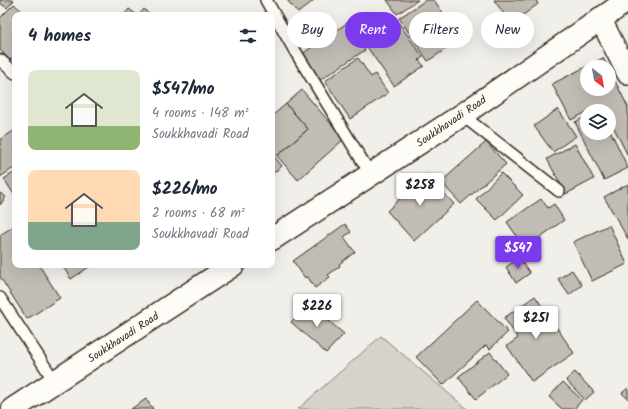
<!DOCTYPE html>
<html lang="en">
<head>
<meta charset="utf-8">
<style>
  body { margin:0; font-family:Kalam,sans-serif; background:#f6f6f7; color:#1f2937; height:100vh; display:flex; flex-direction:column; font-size:15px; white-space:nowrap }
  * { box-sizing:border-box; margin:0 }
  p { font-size:13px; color:#747a83 }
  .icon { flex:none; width:22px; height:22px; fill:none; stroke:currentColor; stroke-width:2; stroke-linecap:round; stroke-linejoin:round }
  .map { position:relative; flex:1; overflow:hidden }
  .panel { position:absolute; left:12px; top:12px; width:263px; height:256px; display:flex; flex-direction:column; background:#fff; border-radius:8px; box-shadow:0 4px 16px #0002 }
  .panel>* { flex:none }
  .guide { position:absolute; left:287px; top:12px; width:281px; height:36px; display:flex; gap:8px }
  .needle { width:26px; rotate:149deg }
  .fabs { position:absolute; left:580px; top:60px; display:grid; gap:8px }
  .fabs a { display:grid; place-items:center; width:36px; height:36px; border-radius:50%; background:#fff; box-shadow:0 4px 16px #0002; font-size:20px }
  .price { position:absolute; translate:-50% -34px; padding:0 9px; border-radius:4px; background:#fff; color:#222; font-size:13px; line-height:26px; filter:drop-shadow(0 1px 2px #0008) }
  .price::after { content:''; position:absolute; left:50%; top:24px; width:12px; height:9px; margin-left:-6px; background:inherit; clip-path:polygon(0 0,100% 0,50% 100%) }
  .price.on { background:#7c3aed; color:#fff }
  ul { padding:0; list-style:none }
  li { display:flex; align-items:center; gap:12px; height:100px; padding:0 16px }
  li span { display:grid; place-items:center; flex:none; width:112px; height:80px; border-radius:8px; color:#555 }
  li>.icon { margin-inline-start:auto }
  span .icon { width:48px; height:48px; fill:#fffc; stroke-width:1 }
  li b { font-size:17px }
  h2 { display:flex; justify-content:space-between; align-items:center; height:48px; padding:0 16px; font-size:17px }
  .chip { padding:0 14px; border-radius:18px; background:#fff; box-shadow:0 4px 16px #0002; font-size:14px; line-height:36px }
  .chip.on { background:#7c3aed; color:#fff }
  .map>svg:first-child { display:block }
  .green { fill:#d7d2cc; stroke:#897e75 }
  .building { fill:#c1bcb4; stroke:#3b2a1e }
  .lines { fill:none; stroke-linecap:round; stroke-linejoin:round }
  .service-casing { stroke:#3b2a1e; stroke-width:14 }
  .minor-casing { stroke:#3b2a1e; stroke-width:24 }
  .tertiary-casing { stroke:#3b2a1e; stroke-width:25 }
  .service { stroke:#fdfcf7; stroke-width:11 }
  .minor { stroke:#fdfcf7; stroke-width:21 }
  .tertiary { stroke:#fdfcf7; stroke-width:22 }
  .labels { text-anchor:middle; stroke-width:4; stroke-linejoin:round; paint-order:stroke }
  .street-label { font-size:11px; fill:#3b2a1e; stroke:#fdfcf7 }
</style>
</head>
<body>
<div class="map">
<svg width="628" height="409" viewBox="0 0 628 409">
  <rect width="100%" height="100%" fill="#f1efea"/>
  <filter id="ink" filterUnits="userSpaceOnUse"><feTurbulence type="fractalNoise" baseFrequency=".025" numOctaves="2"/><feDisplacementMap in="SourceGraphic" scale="8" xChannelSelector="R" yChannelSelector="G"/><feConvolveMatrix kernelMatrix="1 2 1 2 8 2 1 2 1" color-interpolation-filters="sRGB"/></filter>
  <g filter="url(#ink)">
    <path class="green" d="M381 336 467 409H298Z"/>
    <g class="building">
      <path d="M0 0H14L7 8 0 3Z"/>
      <path d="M287 0H314L298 13Z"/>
      <path d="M387 0H418L397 14Z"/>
      <path d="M426 0H434L461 39 428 61 399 18Z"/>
      <path d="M494 0H536L538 4 511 24Z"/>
      <path d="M14 4 26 15H15V55L10 60 0 50V18Z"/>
      <path d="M129 9 137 15H124Z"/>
      <path d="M144 9 150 15H139Z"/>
      <path d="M396 19 423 57 419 60 424 66 394 86 363 41Z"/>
      <path d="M347 23 365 50 320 80 302 54Z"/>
      <path d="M358 58 371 77 375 74 388 93 350 119 325 81Z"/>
      <path d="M603 58 608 67H587V89H609V69L628 107V156L609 118V111H605L602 105 590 111H587V112L571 120 552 84Z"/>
      <path d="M302 90 344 139 298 180 277 156 308 129 286 104Z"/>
      <path d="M286 104 308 129 277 156 272 150V116Z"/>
      <path d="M558 109 576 136 553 152 534 126Z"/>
      <path d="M587 116V133H609V128L628 168 604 180 575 122Z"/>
      <path d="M15 130V167L0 177V140Z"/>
      <path d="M486 142 506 164 461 204 441 182Z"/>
      <path d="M575 144 594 179 566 194 547 159Z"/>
      <path d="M272 154 282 166 272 174Z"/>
      <path d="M15 172V196L4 179Z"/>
      <path d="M501 173 523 195 497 220 476 199Z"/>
      <path d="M426 174 454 204 414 241 387 211Z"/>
      <path d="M628 184V239L604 197Z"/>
      <path d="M0 193 6 197 0 205Z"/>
      <path d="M541 199 548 208 554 204 564 220 525 248 507 222Z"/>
      <path d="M345 224 351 232 344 237 355 252 339 264 340 266 328 275 330 277 315 288 307 276 305 278 293 261Z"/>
      <path d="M609 225 627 264 592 281 573 242Z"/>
      <path d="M14 226 15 265H39L60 298 27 319 0 277V235Z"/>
      <path d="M519 258 530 273 516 283 506 267Z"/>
      <path d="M62 265H92L71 279Z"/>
      <path d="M572 270 582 285 569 295 558 279Z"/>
      <path d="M535 296 574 353 532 382 507 346 518 338 504 318Z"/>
      <path d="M477 300 508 332 490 349 486 345 443 385 416 357Z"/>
      <path d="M308 303 344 334 326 353 291 322Z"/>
      <path d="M490 352 507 374 476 399 458 377Z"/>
      <path d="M575 372 594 392 585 400 566 380Z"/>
      <path d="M563 382 582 400 574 409H562L549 397Z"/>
      <path d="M628 388V399L622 393Z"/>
      <path d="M146 399 153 409H131Z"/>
    </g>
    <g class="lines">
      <defs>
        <g id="service">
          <path d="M266 0 295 51 371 175"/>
          <path d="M0 60 15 73"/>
          <path d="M462 115 559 191"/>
          <path d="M0 298 55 382"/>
        </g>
        <path id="minor" d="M600 18 628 74"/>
        <g id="tertiary">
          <path d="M272 239 462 115 628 0"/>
          <path d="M13 409 233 265"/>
        </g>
      </defs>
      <use href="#service" class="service-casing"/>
      <use href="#minor" class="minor-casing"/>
      <use href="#tertiary" class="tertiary-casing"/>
      <use href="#service" class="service"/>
      <use href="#minor" class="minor"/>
      <use href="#tertiary" class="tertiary"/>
    </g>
  </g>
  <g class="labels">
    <g class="street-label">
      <text transform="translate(451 121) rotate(-34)" y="4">Soukkhavadi Road</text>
      <text transform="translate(123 337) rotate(-33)" y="4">Soukkhavadi Road</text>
    </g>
  </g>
</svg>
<div class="fabs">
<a><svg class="needle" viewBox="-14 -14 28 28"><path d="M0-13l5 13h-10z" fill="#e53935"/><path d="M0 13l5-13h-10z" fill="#747a83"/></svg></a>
<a><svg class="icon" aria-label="layers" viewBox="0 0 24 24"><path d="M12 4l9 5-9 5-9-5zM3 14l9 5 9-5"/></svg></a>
</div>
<b class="price" style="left:420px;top:207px">$258</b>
<b class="price on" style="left:518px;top:270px">$547</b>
<b class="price" style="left:317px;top:328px">$226</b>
<b class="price" style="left:536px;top:340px">$251</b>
<div class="guide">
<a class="chip">Buy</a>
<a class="chip on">Rent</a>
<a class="chip">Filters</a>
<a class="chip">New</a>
</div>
<section class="panel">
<h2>4 homes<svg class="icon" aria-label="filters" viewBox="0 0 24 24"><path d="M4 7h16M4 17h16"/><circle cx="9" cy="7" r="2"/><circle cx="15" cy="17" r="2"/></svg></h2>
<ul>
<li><span style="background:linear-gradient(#dfe7d0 70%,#8fb573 0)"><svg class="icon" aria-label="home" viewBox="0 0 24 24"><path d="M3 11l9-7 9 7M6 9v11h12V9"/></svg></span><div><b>$547/mo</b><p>4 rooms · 148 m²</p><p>Soukkhavadi Road</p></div></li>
<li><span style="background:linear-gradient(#ffd9b3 65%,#7fa58c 0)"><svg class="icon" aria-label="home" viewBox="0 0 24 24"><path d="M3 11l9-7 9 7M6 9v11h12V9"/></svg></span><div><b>$226/mo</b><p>2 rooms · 68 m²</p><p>Soukkhavadi Road</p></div></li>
</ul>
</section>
</div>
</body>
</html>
